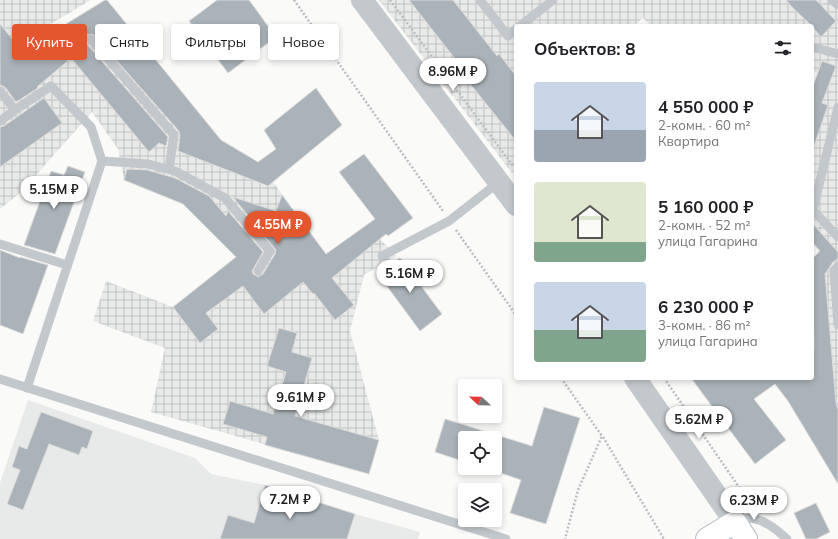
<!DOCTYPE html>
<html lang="ru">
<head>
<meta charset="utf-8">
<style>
  body { margin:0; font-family:Mulish,sans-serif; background:#f6f6f6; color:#202124; height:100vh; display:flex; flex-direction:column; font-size:15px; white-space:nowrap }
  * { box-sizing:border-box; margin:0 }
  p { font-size:13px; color:#757577 }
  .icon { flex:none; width:22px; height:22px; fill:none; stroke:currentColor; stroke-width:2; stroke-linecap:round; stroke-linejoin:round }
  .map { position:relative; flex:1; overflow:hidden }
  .details { position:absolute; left:514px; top:24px; width:300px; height:356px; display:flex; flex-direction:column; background:#fff; border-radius:4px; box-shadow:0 2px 6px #0003 }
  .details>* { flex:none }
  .top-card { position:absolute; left:12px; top:24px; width:380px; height:36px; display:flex; gap:8px }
  .needle { width:26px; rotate:292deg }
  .buttons { position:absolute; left:458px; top:379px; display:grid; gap:8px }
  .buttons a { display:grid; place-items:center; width:44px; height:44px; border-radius:4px; background:#fff; box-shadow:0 2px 6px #0003; font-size:20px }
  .price { position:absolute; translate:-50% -34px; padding:0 9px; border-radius:14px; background:#fff; color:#222; font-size:13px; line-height:26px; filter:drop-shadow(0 1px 2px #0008) }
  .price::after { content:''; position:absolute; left:50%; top:24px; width:12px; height:9px; margin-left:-6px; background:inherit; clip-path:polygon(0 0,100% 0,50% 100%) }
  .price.current { background:#e4572e; color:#fff }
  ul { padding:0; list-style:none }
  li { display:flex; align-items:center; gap:12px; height:100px; padding:0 20px }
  li span { display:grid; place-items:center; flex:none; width:112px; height:80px; border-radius:4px; color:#555 }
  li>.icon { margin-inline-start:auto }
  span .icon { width:48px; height:48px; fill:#fffc; stroke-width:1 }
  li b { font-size:17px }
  h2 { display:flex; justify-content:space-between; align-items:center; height:48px; padding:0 20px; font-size:17px }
  .tag { padding:0 14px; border-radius:4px; background:#fff; box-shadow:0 2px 6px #0003; font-size:14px; line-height:36px }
  .tag.current { background:#e4572e; color:#fff }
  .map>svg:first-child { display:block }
  .built { fill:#e8e9e9 }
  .industrial { fill:url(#industrial-grid) }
  .building { fill:#aab3b9; stroke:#dcdcda }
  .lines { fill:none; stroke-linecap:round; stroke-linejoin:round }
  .secondary-casing { stroke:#b3babf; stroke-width:24 }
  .path { stroke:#bbbfc2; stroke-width:2.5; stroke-dasharray:2 2; stroke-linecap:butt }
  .service { stroke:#c3c8cc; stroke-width:9 }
  .tertiary { stroke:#c3c8cc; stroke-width:22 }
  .secondary { stroke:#fff; stroke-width:22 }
</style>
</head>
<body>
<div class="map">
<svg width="838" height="539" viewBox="0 0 838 539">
  <defs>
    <pattern id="industrial-grid" width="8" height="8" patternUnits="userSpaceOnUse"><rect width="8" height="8" fill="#e8e9e9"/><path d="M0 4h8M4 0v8" fill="none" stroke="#c0c1c2"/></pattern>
  </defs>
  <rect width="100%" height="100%" fill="#fafaf8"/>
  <path class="built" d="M28 400 195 458 211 474 265 485 355 514 420 532 418 539H0V483Z"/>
  <g class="industrial">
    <path d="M0 0H91L17 44 22 51 105 0H107L221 140 258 162 276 149 264 130 316 88 342 125 273 182 326 254 367 225 396 256 364 275 350 331 379 440 369 474 151 412 165 348 93 321 106 281 173 307 236 257 183 204 124 180 118 149 92 112 21 192 0 209Z"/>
    <path d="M379 0H838V484L788 401 770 378H812V350L814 349 812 259 819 251 812 242V89L818 73 812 71V26H650L643 18 634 26H516V170L512 173Z"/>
  </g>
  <g class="building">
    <path d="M105 0H107L221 140 258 162 276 149 264 130 316 88 342 125 268 186 178 151 180 136 179 131 93 34 87 35 85 40 86 43 168 137 166 146 159 143 149 152 71 58 37 87 38 88 16 102 5 87 0 85V24L22 51Z"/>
    <path d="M217 0H249L276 37 228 73 189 21Z"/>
    <path d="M409 0H453L497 56 499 54 516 76V141L467 80 470 78Z"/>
    <path d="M786 0H816L836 21 821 37 812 26 793 8Z"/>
    <path d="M822 61 836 66 822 103 828 105 814 146H812V89Z"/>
    <path d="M44 98 62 123 0 167V127L4 126Z"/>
    <path d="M364 154 413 218 388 236 386 234 332 278 354 305 335 320 314 293 313 294 303 282 264 314 243 286 206 313 218 329 200 343 173 307 236 257 183 204 124 180 127 169 147 170 175 178 209 196 226 216 228 211 263 252 252 271 253 274 258 277 263 274 275 254 276 250 233 197 276 211 282 195 326 254 375 219 339 172Z"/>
    <path d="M68 166 85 172 55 254 24 245 51 171 64 175Z"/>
    <path d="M812 223 838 252V259L833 262 825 274 836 403 838 409V484L788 401 775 384 754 399 786 440 755 464 691 378H812V350L814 349 812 259 820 251 812 242Z"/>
    <path d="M0 250 20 258V257L48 265 23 334 0 325Z"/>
    <path d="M400 258 442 314 420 331 378 274Z"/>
    <path d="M279 328 297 333 292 352 312 358 295 416 379 440 369 474 265 445 267 437 223 424 230 401 273 414 286 372 267 366Z"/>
    <path d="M544 407 580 418 546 524 510 513 521 480 495 471V438H465V462L435 452 445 419 532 446Z"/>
    <path d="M41 412 93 431 87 449 82 447 79 455 49 444 23 510 7 504 20 470 12 467 19 446 27 449Z"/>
    <path d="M265 485 355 514 347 539H220L228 515 254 523Z"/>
    <path d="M816 503 830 532 816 539H806L794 513Z"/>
  </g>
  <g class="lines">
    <defs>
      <path id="secondary" d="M707 539 735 522 746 539"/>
    </defs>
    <use href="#secondary" class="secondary-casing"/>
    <g class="path">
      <path d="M294 0 443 211"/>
      <path d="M390 0 513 166"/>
      <path d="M456 230 516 315"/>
      <path d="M561 378 602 436 578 490 565 539"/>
      <path d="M664 378 752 506"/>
      <path d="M603 437 664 539"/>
    </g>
    <g class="service">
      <path d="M480 0 508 36 516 29"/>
      <path d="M832 0 838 5"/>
      <path d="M520 26 553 0"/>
      <path d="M91 39 174 135 169 169"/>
      <path d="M812 47 838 54"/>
      <path d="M0 91 15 110 51 86 91 127 102 161 27 388"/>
      <path d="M838 107 813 210 838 237"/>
      <path d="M0 121 15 110"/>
      <path d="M102 161 148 164 175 171 225 198 270 251 258 271"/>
      <path d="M0 244 67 265"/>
      <path d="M382 256 449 221 499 182"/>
      <path d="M838 266 834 271 838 325"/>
      <path d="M0 379 506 539"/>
      <path d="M735 522C738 521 743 519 747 518 763 518 776 529 787 539"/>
    </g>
    <g class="tertiary">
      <path d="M362 0 516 205"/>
      <path d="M635 378 735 522"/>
    </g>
    <use href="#secondary" class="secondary"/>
  </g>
</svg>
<div class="buttons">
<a><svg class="needle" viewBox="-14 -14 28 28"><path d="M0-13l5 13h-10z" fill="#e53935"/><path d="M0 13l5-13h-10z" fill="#757577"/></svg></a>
<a><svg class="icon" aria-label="locate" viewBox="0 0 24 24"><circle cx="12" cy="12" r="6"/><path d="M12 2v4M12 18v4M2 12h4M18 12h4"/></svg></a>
<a><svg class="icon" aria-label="layers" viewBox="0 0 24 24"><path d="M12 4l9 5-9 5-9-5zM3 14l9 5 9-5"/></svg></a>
</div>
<b class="price" style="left:453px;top:92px">8.96M ₽</b>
<b class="price" style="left:54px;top:210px">5.15M ₽</b>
<b class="price current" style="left:278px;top:245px">4.55M ₽</b>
<b class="price" style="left:410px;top:294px">5.16M ₽</b>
<b class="price" style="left:301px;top:418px">9.61M ₽</b>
<b class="price" style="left:699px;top:440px">5.62M ₽</b>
<b class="price" style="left:290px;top:520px">7.2M ₽</b>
<b class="price" style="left:754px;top:521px">6.23M ₽</b>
<div class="top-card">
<a class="tag current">Купить</a>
<a class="tag">Снять</a>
<a class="tag">Фильтры</a>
<a class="tag">Новое</a>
</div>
<section class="details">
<h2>Объектов: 8<svg class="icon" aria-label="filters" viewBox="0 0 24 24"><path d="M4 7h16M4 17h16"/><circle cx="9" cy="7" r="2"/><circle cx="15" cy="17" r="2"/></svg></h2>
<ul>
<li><span style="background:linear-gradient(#c9d6e8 60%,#9aa5b1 0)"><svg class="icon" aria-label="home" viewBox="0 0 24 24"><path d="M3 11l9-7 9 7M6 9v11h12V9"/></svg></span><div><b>4 550 000 ₽</b><p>2-комн. · 60 m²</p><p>Квартира</p></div></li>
<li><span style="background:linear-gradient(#dfe7d0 75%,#7fa58c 0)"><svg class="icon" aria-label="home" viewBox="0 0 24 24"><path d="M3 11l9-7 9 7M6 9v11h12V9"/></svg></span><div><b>5 160 000 ₽</b><p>2-комн. · 52 m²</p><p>улица Гагарина</p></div></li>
<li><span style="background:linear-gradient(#c9d6e8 60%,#7fa58c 0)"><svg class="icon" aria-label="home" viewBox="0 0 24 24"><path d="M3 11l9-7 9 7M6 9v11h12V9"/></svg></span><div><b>6 230 000 ₽</b><p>3-комн. · 86 m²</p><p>улица Гагарина</p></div></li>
</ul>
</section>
</div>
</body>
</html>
